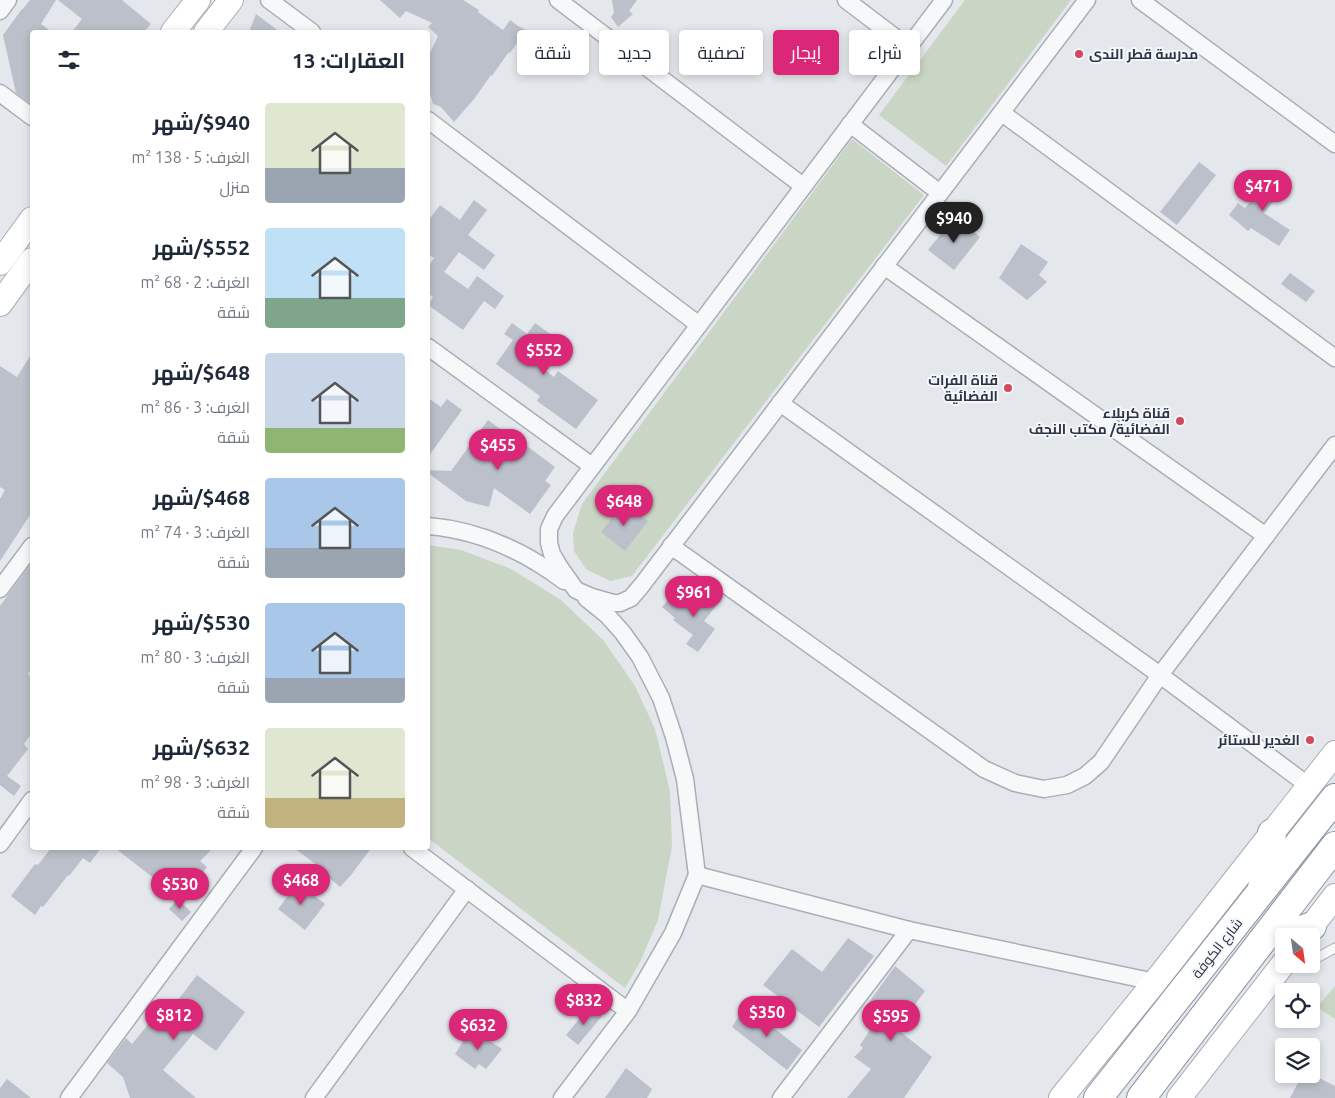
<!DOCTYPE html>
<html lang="ar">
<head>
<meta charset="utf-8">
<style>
  body { margin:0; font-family:Ubuntu,Cairo,sans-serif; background:#f2f2f3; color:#1f2937; direction:rtl; height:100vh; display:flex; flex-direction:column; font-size:19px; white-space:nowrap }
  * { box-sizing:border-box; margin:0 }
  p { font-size:16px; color:#747a83 }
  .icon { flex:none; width:28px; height:28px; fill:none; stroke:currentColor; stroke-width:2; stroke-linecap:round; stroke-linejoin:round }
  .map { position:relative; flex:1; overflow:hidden; direction:ltr }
  .details { position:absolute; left:30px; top:30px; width:400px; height:820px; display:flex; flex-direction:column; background:#fff; border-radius:5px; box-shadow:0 2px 8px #0003; direction:rtl }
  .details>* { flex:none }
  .guide { position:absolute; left:445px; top:30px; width:475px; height:45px; direction:rtl; display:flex; gap:10px }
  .needle { width:32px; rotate:151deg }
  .buttons { position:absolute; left:1275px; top:928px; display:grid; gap:10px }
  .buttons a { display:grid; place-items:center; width:45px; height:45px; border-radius:5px; background:#fff; box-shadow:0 2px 8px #0003; font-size:25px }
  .price { position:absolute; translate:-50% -42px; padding:0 11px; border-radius:18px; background:#db2777; color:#fff; font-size:16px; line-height:32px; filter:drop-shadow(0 1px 2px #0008) }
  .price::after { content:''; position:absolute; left:50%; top:30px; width:15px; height:11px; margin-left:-8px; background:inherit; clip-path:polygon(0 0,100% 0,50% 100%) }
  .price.current { background:#222; color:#fff }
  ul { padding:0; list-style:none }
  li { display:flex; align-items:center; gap:15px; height:125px; padding:0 25px }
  li span { display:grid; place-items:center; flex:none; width:140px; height:100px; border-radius:5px; color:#555 }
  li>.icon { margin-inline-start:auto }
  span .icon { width:60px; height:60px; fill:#fffc; stroke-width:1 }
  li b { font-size:21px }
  h2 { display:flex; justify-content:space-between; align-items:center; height:60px; padding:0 25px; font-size:21px }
  .chip { padding:0 18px; border-radius:5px; background:#fff; box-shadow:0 2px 8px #0003; font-size:18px; line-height:45px }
  .chip.current { background:#db2777; color:#fff }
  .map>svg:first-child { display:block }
  .green { fill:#c9d6c5 }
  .building { fill:#bbc0ca }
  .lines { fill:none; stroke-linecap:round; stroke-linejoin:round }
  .service-casing { stroke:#a9aeb7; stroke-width:11 }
  .minor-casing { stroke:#a9aeb7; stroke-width:19 }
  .secondary-casing { stroke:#a9aeb7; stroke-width:26 }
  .trunk-casing { stroke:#8b94a3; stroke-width:30 }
  .service { stroke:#f7f8fa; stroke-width:9 }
  .minor { stroke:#f7f8fa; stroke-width:16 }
  .secondary { stroke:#fff; stroke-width:24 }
  .trunk { stroke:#fff; stroke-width:28 }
  .poi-dot { fill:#d1495b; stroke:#f4f6f9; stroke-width:2 }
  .labels { text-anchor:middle; stroke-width:4; stroke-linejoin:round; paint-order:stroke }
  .poi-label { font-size:14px; font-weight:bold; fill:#2b3445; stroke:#f4f6f9; text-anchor:end }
  .street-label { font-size:14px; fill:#2b3445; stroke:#f4f6f9 }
</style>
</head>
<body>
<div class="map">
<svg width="1335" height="1098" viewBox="0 0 1335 1098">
  <rect width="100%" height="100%" fill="#e4e7ec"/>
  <g class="green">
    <path d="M965 0H1071L946 166 879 115Z"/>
    <path d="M852 139 924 195 632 576 610 581 586 569 574 551 573 533 582 504Z"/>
    <path d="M428 545 461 550 511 569 561 600 604 641 635 686 655 729 670 791 672 846 658 920 640 962 625 988 428 838Z"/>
    <path d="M1335 986V1019L1317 1007Z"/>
  </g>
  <g class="building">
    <path d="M30 0H56L41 24 52 32H32V105L16 93 3 35 22 9V10Z"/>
    <path d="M58 0H122L151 24 144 32H72L82 19Z"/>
    <path d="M380 0H463L479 10 478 12 503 30 510 20 518 26 526 30 510 53H508L492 76 491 75 474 99 454 122 441 107 433 104 428 87V57L438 36 428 27 432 23 406 11 400 18Z"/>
    <path d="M612 0H637L629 11 633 14 618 27 611 17 614 13Z"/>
    <path d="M256 14 280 32H249Z"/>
    <path d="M1199 162 1216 175 1177 225 1160 212Z"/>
    <path d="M1274 173 1288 184 1264 213 1290 230 1279 246 1251 228 1248 231 1229 215 1238 203 1245 208Z"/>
    <path d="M474 200 487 210 468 235 495 255 484 270 459 252 444 272 468 289 477 276 504 296 495 309 484 301 463 330 428 305 433 297 428 293V267L434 258 428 254V221L440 205 460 220Z"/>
    <path d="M955 217 980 237 954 270 928 250Z"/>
    <path d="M1021 244 1048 262 1039 275 1047 282 1027 300 999 278Z"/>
    <path d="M1290 273 1315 291 1306 302 1281 284Z"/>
    <path d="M512 323 527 334 535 323 553 336 534 361 554 377 558 371 598 400 576 429 537 401 540 396 496 364 513 340 504 334Z"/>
    <path d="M32 353V512L0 561V499L5 490 0 487V366L17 377Z"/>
    <path d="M428 398 441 407 447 399 462 410 428 457Z"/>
    <path d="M488 420 507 434 508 432 555 467 545 481 551 485 530 514 494 488 489 507 466 501 428 473V470L451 471Z"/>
    <path d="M624 502 648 521 625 551 601 532Z"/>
    <path d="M32 562V667L28 674 32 677V733L24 744 28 749 7 776 21 786 14 796 0 785V606Z"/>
    <path d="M713 589 723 597 704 621 715 629 698 652 686 644 693 635 673 620 675 618 662 607 674 593 695 611Z"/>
    <path d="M51 848H101L90 863 83 858 69 876 68 875 43 907 41 906 35 915 11 896 35 864 38 865Z"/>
    <path d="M115 848H213L200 861 207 867 182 900Z"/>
    <path d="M294 848H371L351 875 340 887 327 876 329 874Z"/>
    <path d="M298 883 325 904 305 930 278 909Z"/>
    <path d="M178 899 191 912 182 921 169 909Z"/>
    <path d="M848 938 874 956 819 1027 763 985 792 949 822 972Z"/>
    <path d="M895 966 925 991 897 1029 932 1057 904 1098H847L871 1069 854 1057 863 1048 860 1045 880 1015 867 1005Z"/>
    <path d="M197 975 245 1012 216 1051 193 1034 163 1070 196 1098H130L123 1077 107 1063 126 1038 132 1044 156 1015 162 1021Z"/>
    <path d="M745 1006 802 1050 787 1070 732 1027Z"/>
    <path d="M589 1007 602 1016 578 1045 566 1035Z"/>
    <path d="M471 1029 502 1049 486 1069 479 1064 475 1069 455 1054Z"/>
    <path d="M626 1068 652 1089 647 1098H605Z"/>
    <path d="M1303 1074H1311L1335 1086V1098H1290Z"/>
    <path d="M7 1079 31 1098H0V1088Z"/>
  </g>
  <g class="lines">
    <defs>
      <g id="service">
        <path d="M1311 961 1335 948"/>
        <path d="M1284 967 1301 964"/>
      </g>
      <g id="minor">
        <path d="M269 0 312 32"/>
        <path d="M558 0 803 186"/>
        <path d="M846 0 908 47"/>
        <path d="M944 0 555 516 549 529V543L552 554 559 566 576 590 592 597 613 603H620L631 598 642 585 1087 0"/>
        <path d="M1140 0 1335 144"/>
        <path d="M0 11 8 0"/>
        <path d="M0 93 32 117"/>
        <path d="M1002 113 1335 358"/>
        <path d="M428 120 699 325"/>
        <path d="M850 124 940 193"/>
        <path d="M884 266 1266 536"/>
        <path d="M428 347 592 466"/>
        <path d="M780 403 1160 675 1309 786"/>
        <path d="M428 526C478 530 524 551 564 581"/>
        <path d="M671 546 984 769 1015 783 1044 789 1067 785 1085 776 1101 762 1160 675 1335 445"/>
        <path d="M0 589 32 546"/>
        <path d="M0 844 32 800"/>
        <path d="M412 848 628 1011"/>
        <path d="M697 875 909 930 1155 982"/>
        <path d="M69 1098 254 848"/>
        <path d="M314 1098 467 889"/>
        <path d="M562 1098 628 1011 673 933 697 875 685 779 674 737 661 698 640 657 623 633 607 615 586 598"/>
        <path d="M781 1098 909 930"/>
      </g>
      <g id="secondary">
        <path d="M173 32 198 0"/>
        <path d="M206 32 231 0"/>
        <path d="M0 263 32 219"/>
        <path d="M0 304 32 260"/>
        <path d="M1304 936 1335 896"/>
        <path d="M1061 1098 1155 982 1335 753"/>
        <path d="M1179 1098 1284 963"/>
      </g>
      <g id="trunk">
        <path d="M1262 888 1272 833"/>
        <path d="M1286 936 1312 926"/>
        <path d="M1098 1098 1335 798"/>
        <path d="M1141 1098 1335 846"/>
      </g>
    </defs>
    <use href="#service" class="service-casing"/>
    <use href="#minor" class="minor-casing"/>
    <use href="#secondary" class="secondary-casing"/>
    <use href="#trunk" class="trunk-casing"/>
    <use href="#service" class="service"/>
    <use href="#minor" class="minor"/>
    <use href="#secondary" class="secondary"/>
    <use href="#trunk" class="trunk"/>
  </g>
  <g class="poi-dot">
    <circle cx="1079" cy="54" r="5"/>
    <circle cx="1008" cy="388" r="5"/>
    <circle cx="1180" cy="421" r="5"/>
    <circle cx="1310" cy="740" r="5"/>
  </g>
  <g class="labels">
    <g class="poi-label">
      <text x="1089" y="59" text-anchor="start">مدرسة قطر الندى</text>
      <text x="998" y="385">قناة الفرات<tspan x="998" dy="16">الفضائية</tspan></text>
      <text x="1170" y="418">قناة كربلاء<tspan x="1170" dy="16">الفضائية/ مكتب النجف</tspan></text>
      <text x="1300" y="745">الغدير للستائر</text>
    </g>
    <g class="street-label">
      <text transform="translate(1217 948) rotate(-52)" y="5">شارع الكوفة</text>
    </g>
  </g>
</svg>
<div class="buttons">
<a><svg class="needle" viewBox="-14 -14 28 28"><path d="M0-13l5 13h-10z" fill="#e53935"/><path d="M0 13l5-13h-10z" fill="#747a83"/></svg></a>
<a><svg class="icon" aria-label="locate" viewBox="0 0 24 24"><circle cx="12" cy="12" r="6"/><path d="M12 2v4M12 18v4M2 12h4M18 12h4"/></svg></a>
<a><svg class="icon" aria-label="layers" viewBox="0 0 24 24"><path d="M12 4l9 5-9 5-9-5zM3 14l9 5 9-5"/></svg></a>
</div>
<b class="price" style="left:1263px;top:212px">$471</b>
<b class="price current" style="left:954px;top:244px">$940</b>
<b class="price" style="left:544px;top:376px">$552</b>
<b class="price" style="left:498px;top:471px">$455</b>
<b class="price" style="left:624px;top:527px">$648</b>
<b class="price" style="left:694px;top:618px">$961</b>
<b class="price" style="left:301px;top:906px">$468</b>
<b class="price" style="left:180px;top:910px">$530</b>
<b class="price" style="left:584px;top:1026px">$832</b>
<b class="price" style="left:767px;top:1038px">$350</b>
<b class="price" style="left:174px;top:1041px">$812</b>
<b class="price" style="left:891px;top:1042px">$595</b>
<b class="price" style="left:478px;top:1051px">$632</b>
<div class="guide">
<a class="chip">شراء</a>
<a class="chip current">إيجار</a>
<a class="chip">تصفية</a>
<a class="chip">جديد</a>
<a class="chip">شقة</a>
</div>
<section class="details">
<h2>العقارات: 13<svg class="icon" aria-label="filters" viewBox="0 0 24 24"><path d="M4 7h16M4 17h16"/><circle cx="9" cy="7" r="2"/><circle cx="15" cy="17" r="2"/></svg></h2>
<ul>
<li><span style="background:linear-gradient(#dfe7d0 65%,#9aa5b1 0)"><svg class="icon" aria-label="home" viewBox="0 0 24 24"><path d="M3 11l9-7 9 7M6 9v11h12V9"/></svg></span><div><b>$940/شهر</b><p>الغرف: 5 · 138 m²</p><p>منزل</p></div></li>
<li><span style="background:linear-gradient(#bfe0f5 70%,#7fa58c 0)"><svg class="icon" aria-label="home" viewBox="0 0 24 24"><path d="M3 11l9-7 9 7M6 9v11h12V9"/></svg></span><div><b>$552/شهر</b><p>الغرف: 2 · 68 m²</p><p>شقة</p></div></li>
<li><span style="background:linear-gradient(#c9d6e8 75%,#8fb573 0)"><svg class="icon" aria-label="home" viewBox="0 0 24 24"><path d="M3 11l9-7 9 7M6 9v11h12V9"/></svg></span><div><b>$648/شهر</b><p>الغرف: 3 · 86 m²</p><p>شقة</p></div></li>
<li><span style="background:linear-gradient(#a9c7e8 70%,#9aa5b1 0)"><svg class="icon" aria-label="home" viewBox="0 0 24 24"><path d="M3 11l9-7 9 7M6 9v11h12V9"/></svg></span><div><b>$468/شهر</b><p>الغرف: 3 · 74 m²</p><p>شقة</p></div></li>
<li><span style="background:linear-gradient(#a9c7e8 75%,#9aa5b1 0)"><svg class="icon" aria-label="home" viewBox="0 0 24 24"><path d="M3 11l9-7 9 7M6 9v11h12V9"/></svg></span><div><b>$530/شهر</b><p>الغرف: 3 · 80 m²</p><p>شقة</p></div></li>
<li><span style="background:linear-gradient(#dfe7d0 70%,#c2b280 0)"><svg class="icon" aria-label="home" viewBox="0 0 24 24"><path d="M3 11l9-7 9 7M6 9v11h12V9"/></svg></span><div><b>$632/شهر</b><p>الغرف: 3 · 98 m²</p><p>شقة</p></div></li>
</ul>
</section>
</div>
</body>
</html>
